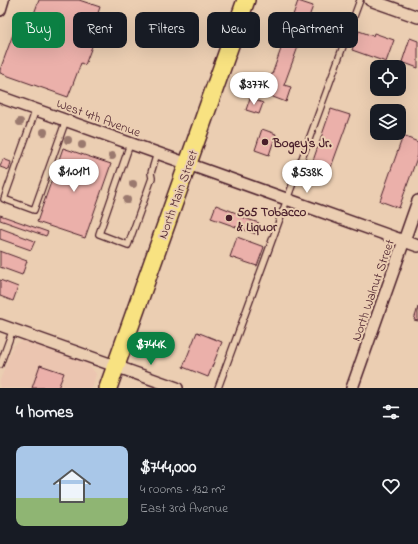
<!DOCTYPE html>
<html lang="en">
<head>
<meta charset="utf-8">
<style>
  body { margin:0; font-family:"Indie Flower",sans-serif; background:#242831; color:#f1f3f6; height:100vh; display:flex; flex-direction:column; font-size:15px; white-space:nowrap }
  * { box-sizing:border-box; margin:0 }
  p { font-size:13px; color:#9ea1a6 }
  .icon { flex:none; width:22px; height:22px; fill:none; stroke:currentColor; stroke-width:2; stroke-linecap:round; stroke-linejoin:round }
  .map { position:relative; height:388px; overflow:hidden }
  .details { display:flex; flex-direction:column; background:#171b24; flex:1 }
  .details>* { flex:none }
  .top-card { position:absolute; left:12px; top:12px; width:394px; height:36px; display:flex; gap:8px }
  .controls { position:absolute; left:370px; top:60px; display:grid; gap:8px }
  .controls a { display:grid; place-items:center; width:36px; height:36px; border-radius:8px; background:#171b24; box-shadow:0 4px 16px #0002; font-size:20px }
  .price { position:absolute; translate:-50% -34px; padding:0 9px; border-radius:14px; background:#fff; color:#222; font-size:13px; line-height:26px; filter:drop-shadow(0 1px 2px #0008) }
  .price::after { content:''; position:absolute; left:50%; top:24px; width:12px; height:9px; margin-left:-6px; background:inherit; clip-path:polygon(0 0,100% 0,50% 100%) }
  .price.current { background:#0b8043; color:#fff }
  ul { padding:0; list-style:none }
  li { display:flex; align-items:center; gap:12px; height:100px; padding:0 16px }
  li span { display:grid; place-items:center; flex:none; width:112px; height:80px; border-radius:8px; color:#555 }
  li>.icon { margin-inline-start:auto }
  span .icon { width:48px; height:48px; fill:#fffc; stroke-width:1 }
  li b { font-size:17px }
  h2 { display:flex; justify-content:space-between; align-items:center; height:48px; padding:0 16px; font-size:17px }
  .pill { padding:0 14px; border-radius:8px; background:#171b24; box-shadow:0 4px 16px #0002; font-size:14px; line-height:36px }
  .pill.current { background:#0b8043; color:#fff }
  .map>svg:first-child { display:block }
  .built { fill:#ebc5b0 }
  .building { fill:#ebb0aa; stroke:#4a1f2b }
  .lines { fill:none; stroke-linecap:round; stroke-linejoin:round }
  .lane-casing { stroke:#4a1f2b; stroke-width:8 }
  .street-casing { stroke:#4a1f2b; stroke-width:14 }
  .primary-casing { stroke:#4a1f2b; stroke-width:20 }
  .lane { stroke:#ebceb2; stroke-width:5.5 }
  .street { stroke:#ebceb2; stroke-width:11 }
  .primary { stroke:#f8e281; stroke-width:17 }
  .tree { fill:#9a796e }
  .poi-dot { fill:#4a1f2b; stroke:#ebceb2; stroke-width:1.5 }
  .labels { text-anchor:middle; stroke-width:4; stroke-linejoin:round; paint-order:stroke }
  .street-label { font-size:13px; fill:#4a1f2b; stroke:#ebceb2 }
  .poi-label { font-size:13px; font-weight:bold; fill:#4a1f2b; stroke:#ebceb2; text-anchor:start }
</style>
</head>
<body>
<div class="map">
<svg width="418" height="388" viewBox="0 0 418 388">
  <rect width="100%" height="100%" fill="#ebceb2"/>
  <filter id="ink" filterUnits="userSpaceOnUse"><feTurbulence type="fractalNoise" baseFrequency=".025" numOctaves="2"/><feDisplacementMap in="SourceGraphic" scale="8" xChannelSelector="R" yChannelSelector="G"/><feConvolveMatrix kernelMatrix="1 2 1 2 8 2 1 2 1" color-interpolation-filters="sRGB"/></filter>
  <g filter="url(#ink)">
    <path class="built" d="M25 340 34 342 87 363 90 366 96 374 92 388H0V380L13 346 17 343Z"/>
    <g class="building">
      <path d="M39 0H79L100 7 89 39 94 41 85 65 81 63 68 97 0 73V70L16 26 28 30Z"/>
      <path d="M298 1 313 6 284 85 291 87 286 102 265 94Z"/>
      <path d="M359 31 373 36 374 33 394 40 386 62 352 50Z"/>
      <path d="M410 38 418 41V68L402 62Z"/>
      <path d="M250 98 263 103 259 114 246 110Z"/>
      <path d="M331 109 350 115 326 181 308 175Z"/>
      <path d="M262 129 276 134 269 155 255 150Z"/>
      <path d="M403 136 418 142V155L399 208 380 201Z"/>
      <path d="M63 148 111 164 85 238 37 222Z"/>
      <path d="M3 159 11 162 9 170 0 167Z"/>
      <path d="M216 205 244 216V218L259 223 256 234 211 218Z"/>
      <path d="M0 215 48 232 46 236 0 220Z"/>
      <path d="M0 228 35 241 31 250 0 239Z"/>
      <path d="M237 237 264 247 257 266 230 257Z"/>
      <path d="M0 251 27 261 22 275 0 267Z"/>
      <path d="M0 280 18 287 13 301 0 296Z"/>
      <path d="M418 307V321L414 320Z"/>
      <path d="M197 332 222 342 208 377 183 367Z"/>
      <path d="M40 365 64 373 58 388H32Z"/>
    </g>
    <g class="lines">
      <defs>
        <g id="lane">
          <path d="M36 109 4 199 34 210 66 120"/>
          <path d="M130 144 99 234 128 245 152 178 151 173 157 153"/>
          <path d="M0 365 13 329"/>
          <path d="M218 388 360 0"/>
        </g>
        <g id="street">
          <path d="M370 0 418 17"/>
          <path d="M0 10 3 0"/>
          <path d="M0 97 418 246"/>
          <path d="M0 325 177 388"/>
          <path d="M352 388 418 201"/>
        </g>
        <path id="primary" d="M108 388 246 0"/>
      </defs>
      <use href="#lane" class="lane-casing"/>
      <use href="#street" class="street-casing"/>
      <use href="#primary" class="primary-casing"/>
      <use href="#lane" class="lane"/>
      <use href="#street" class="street"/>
      <use href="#primary" class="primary"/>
    </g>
    <g class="tree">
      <circle cx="20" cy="122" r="4"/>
      <circle cx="44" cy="132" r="4"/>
      <circle cx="68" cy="140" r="4"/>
      <circle cx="82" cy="145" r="4"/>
      <circle cx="112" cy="156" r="4"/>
      <circle cx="133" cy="184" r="4"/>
      <circle cx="127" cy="200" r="4"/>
    </g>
  </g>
  <g class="poi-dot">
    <circle cx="265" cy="142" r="4"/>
    <circle cx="229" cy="218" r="4"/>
  </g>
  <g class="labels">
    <g class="street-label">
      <text transform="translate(99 117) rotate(20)" y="5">West 4th Avenue</text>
      <text transform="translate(177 194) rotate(-70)" y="5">North Main Street</text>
      <text transform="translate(372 290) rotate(-71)" y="5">North Walnut Street</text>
    </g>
    <g class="poi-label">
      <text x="273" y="147">Bogey's Jr.</text>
      <text x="237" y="216">505 Tobacco<tspan x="237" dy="15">&amp; Liquor</tspan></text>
    </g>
  </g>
</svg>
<div class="controls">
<a><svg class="icon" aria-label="locate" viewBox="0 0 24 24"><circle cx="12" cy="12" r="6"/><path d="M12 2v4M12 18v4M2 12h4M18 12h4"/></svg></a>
<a><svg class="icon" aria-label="layers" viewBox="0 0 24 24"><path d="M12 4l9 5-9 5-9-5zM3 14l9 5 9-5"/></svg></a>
</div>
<b class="price" style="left:254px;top:106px">$377K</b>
<b class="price" style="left:74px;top:193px">$1.01M</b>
<b class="price" style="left:307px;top:194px">$538K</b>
<b class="price current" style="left:151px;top:366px">$744K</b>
<div class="top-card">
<a class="pill current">Buy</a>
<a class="pill">Rent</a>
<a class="pill">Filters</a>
<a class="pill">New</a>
<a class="pill">Apartment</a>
</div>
</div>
<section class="details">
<h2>4 homes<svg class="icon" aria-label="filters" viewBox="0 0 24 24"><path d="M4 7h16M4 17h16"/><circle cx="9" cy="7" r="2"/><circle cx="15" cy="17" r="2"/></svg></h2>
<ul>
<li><span style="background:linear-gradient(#a9c7e8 65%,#8fb573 0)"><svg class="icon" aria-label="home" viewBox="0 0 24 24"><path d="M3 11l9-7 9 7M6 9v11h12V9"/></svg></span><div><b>$744,000</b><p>4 rooms · 132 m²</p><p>East 3rd Avenue</p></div><svg class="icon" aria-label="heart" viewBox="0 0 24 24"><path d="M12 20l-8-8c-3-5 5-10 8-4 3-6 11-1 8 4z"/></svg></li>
</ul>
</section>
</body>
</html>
